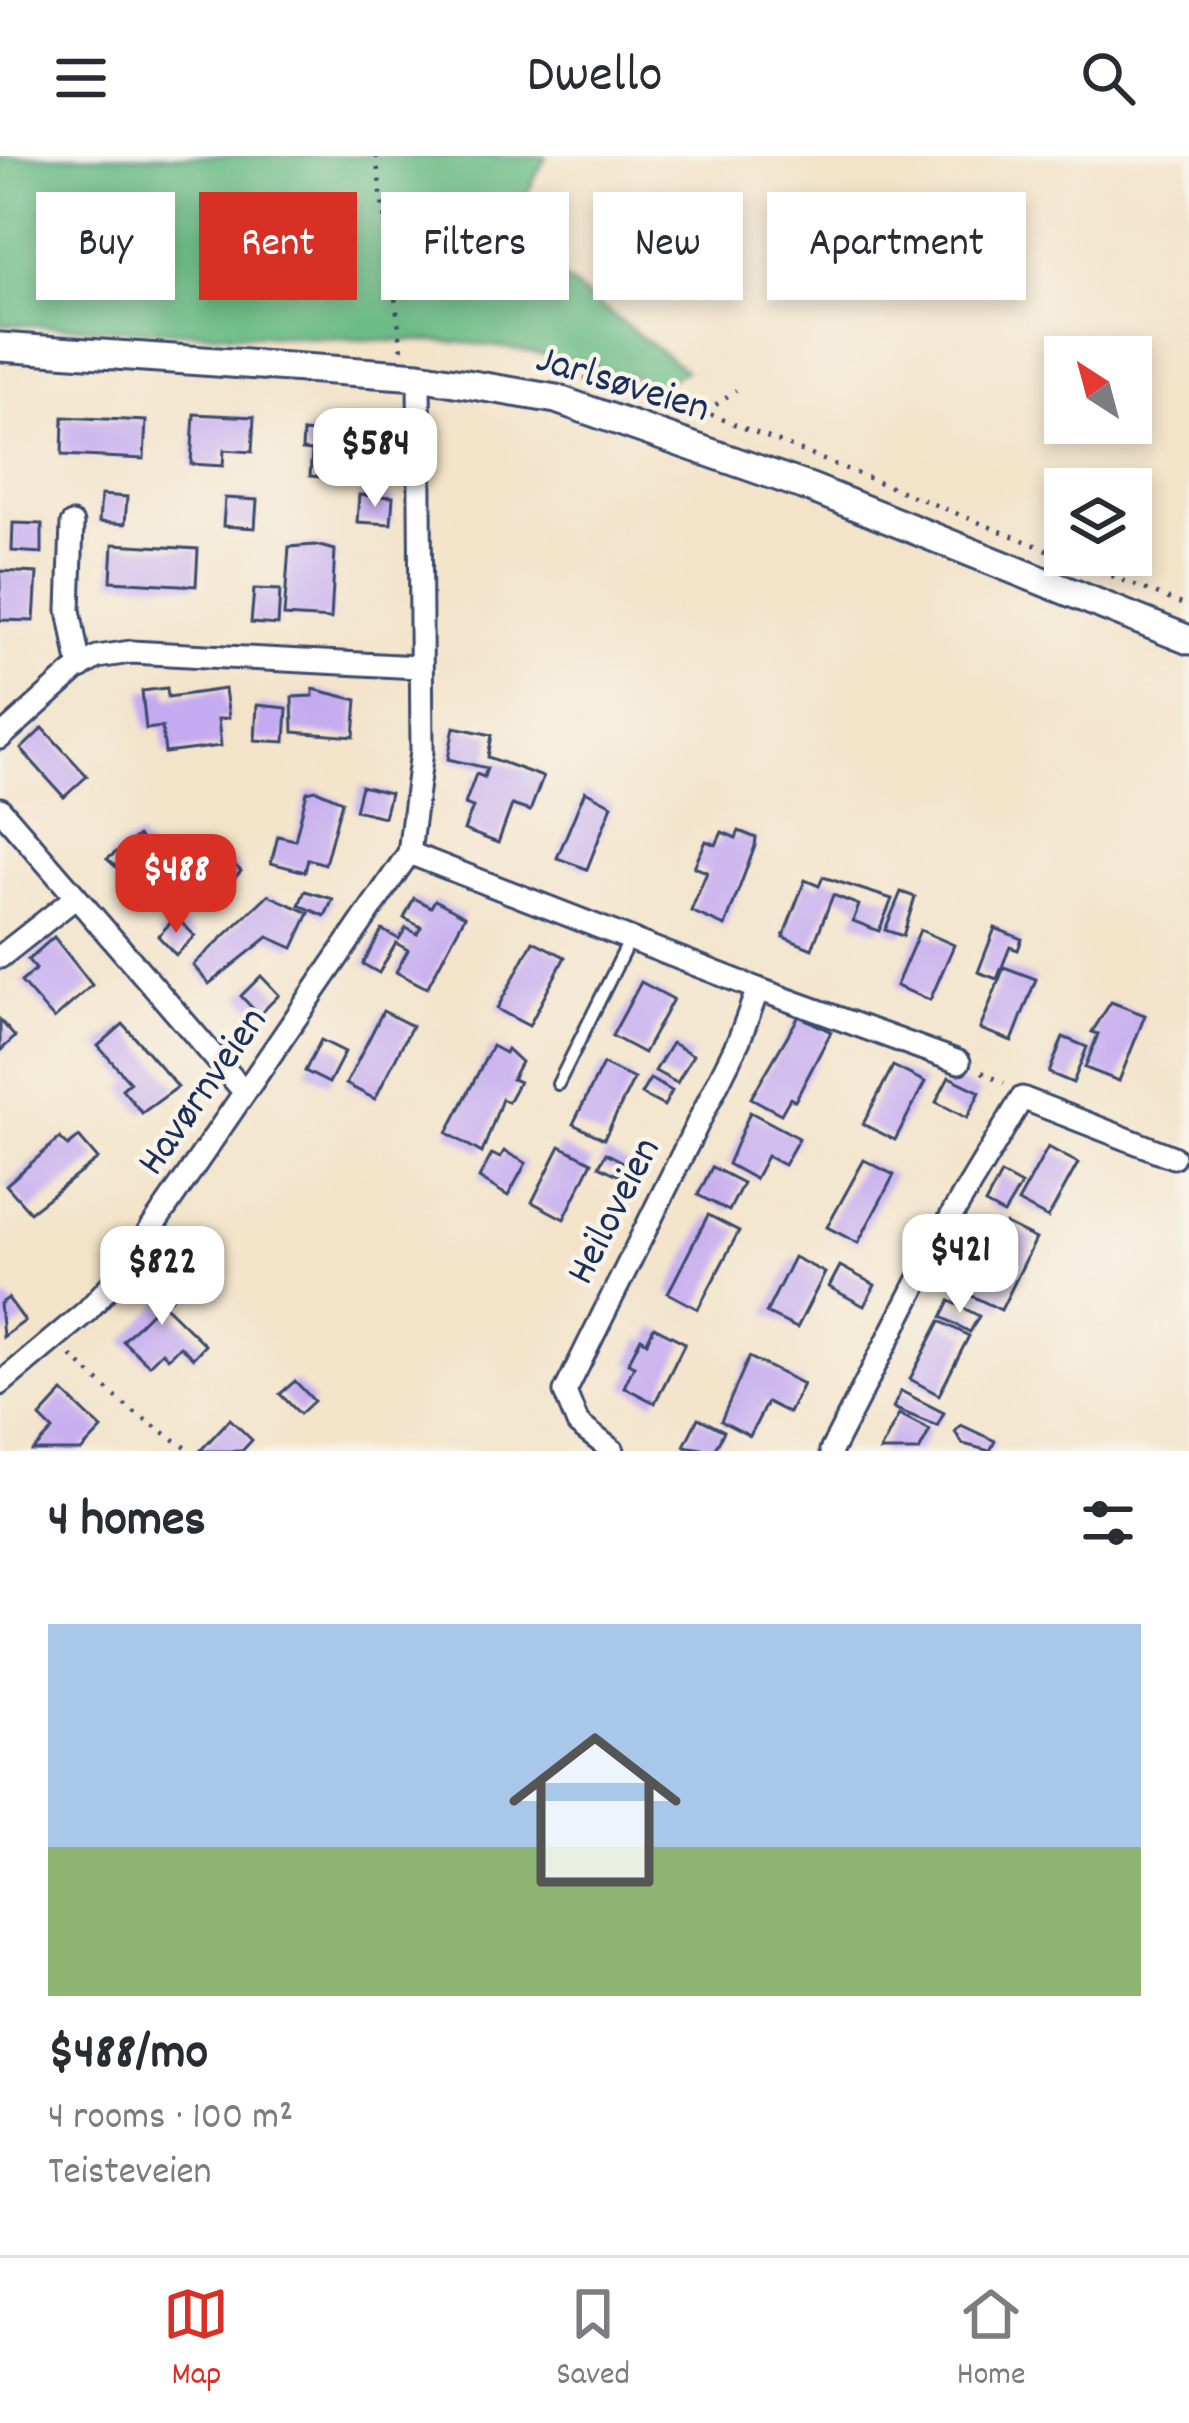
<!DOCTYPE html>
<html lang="en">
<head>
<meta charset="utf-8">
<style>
  body { margin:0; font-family:Dekko,sans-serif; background:#f2f2f3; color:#2b2b33; height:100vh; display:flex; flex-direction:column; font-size:45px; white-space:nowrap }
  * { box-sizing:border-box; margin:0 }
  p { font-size:39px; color:#7c7c81 }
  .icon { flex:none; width:66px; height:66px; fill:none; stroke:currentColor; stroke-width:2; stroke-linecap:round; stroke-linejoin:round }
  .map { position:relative; height:1295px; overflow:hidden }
  .drawer { display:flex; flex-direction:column; background:#fff; flex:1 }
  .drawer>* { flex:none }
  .guide { position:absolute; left:36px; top:36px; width:1119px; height:108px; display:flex; gap:24px }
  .needle { width:78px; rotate:324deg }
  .buttons { position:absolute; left:1044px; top:180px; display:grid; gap:24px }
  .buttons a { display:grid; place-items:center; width:108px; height:108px; border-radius:0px; background:#fff; box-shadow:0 6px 18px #0003; font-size:60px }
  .price { position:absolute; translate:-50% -102px; padding:0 27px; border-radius:24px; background:#fff; color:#222; font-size:39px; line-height:78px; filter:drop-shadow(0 3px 6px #0008) }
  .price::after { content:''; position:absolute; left:50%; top:72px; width:36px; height:27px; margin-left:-18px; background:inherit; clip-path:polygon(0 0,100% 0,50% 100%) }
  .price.on { background:#d93025; color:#fff }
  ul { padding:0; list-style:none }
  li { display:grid; align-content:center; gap:24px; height:636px; padding:0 48px }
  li+li { border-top:3px solid #e1e1e2 }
  li span { display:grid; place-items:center; height:372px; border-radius:0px; color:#555 }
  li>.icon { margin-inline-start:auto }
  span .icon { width:216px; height:216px; fill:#fffc; stroke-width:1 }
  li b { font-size:51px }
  h2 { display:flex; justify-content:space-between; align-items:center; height:144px; padding:0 48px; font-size:51px }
  .pill { padding:0 42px; border-radius:0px; background:#fff; box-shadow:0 6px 18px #0003; font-size:42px; line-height:108px }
  .pill.on { background:#d93025; color:#fff }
  header { display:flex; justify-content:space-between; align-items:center; height:156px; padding:0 48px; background:#fff; font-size:54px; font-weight:600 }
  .tab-bar { display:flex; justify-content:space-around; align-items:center; height:168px; border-top:3px solid #e1e1e2; background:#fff; font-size:33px; color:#7c7c81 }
  .tab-bar a { display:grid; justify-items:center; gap:6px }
  .tab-bar .on { color:#d93025 }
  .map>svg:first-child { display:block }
  .forest { fill:#6dbc86; stroke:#447672; stroke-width:3 }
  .building { fill:#c4aaf0 }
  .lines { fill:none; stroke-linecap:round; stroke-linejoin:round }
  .service-casing { stroke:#3b4a6e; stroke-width:16 }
  .minor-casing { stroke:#3b4a6e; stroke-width:27 }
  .tertiary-casing { stroke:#3b4a6e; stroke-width:33 }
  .path { stroke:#3b4a6e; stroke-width:4.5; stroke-dasharray:3 9; stroke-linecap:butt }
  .service { stroke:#fff; stroke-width:10 }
  .minor { stroke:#fff; stroke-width:21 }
  .tertiary { stroke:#fff; stroke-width:27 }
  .labels { text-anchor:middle; stroke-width:9; stroke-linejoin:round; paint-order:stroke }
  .street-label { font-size:42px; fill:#1b2f5e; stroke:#f7f3e8 }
</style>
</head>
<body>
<header><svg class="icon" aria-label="menu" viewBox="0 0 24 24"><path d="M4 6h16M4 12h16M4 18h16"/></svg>Dwello<svg class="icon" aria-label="search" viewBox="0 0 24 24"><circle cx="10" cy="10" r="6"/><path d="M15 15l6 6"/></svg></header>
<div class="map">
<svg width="1189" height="1295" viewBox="0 0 1189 1295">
  <rect width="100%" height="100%" fill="#f7f3e8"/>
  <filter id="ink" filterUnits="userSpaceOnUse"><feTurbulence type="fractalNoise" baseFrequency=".00833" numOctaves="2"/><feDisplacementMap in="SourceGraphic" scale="24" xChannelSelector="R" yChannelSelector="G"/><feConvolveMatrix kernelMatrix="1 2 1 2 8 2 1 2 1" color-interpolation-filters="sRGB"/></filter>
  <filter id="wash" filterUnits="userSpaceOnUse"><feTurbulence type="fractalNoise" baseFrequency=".004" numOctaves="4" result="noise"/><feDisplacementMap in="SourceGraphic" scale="48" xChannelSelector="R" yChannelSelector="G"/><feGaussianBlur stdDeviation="2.7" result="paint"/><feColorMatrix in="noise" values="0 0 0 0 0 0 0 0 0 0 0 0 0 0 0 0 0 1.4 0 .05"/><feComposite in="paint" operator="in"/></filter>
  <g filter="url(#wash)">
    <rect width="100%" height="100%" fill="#f3e3c9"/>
    <path class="forest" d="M0 0H546L506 79 685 214 662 229C571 203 487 181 391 185L0 168Z"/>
    <g id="blocks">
      <g class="building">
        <path d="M194 258 254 261 252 296 224 294 223 310 191 308Z"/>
        <path d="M63 261 146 265 144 303 62 299Z"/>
        <path d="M332 273 368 282 364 325 310 320 312 295 302 294 303 276 332 279Z"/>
        <path d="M101 339 127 341 125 368 99 366Z"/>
        <path d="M359 339 393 341 391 368 357 366Z"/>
        <path d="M225 342 257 344 255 372 223 370Z"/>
        <path d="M13 367 42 368V397L12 395Z"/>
        <path d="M113 388 198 393 196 430 111 425Z"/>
        <path d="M315 389 335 394 331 463 284 460 289 391Z"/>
        <path d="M0 415 37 417 34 465 0 464Z"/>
        <path d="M254 433 280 434 278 469 251 467Z"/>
        <path d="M167 532 168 541 225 533 229 562 218 563 221 590 165 597 162 571 146 573 142 535Z"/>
        <path d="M313 533 357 544 354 581 293 576 292 541 313 540Z"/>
        <path d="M257 549 287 552 285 586 255 584Z"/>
        <path d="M454 571 492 579 488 601 543 621 530 655 512 649 498 687 464 674 473 651 465 648 476 618 484 621 487 612 448 603Z"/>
        <path d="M43 572 87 620 64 641 21 593Z"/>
        <path d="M361 630 390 637 384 661 355 654Z"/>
        <path d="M316 634 342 645 325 708 308 703 305 716 271 707 278 680 295 684 307 636Z"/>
        <path d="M585 635 612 649 587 713 557 702Z"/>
        <path d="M739 675 756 682 755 690 725 770 691 755 707 716 694 711 706 685 716 689 722 676 736 682Z"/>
        <path d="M138 680 172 719 149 739 107 703Z"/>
        <path d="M225 700 241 715 225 733 209 718Z"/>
        <path d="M823 721 892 743 879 775 853 765 859 749 833 739 812 793 783 781 805 724 819 730Z"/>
        <path d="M305 735 333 743 325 760 299 749Z"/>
        <path d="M901 736 915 741 903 780 885 774Z"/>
        <path d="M268 739 309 757 293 792 268 781 209 828 193 809Z"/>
        <path d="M414 742 431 751 435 744 465 760 427 832 396 816 408 794 396 787 379 817 363 808 382 774 399 783 406 772 417 778 421 771 404 762Z"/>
        <path d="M176 761 195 780 176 799 158 780Z"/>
        <path d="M995 772 1022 783 1018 794 1010 791 997 823 978 816Z"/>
        <path d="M920 774 954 789 930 844 896 830Z"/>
        <path d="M54 781 92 829 54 863 21 826 36 813 28 804Z"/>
        <path d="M533 785 565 801 529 870 497 853Z"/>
        <path d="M1004 811 1036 823 1012 885 980 873Z"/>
        <path d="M261 820 279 839 259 859 241 840Z"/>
        <path d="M641 826 673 843 644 897 612 880Z"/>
        <path d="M1111 846 1145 859 1119 925 1085 912 1098 878 1092 876Z"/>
        <path d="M383 855 412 870 375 943 346 928Z"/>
        <path d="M799 860 831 876 795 945 790 942 781 958 751 942Z"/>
        <path d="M0 864 15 881 0 895Z"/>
        <path d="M123 868 178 931 142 957 122 933 130 926 98 890Z"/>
        <path d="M1063 881 1087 891 1073 927 1049 917Z"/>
        <path d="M321 884 345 896 329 927 305 915Z"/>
        <path d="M672 887 693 899 677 927 655 915Z"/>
        <path d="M492 890 505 897 507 893 521 906 512 923 519 926 508 946 502 943 482 997 447 977Z"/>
        <path d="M603 908 634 923 604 983 573 968Z"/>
        <path d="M893 910 925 926 895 984 863 968Z"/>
        <path d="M949 921 980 936 967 962 936 946Z"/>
        <path d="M650 923 672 935 664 950 641 938Z"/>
        <path d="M750 956 799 982 784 1009 767 1000 755 1023 728 1008Z"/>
        <path d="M79 981 98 1003 30 1056 6 1029 60 982 68 990Z"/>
        <path d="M560 990 592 1006 564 1063 532 1046Z"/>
        <path d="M1048 991 1078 1007 1048 1062 1018 1046Z"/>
        <path d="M504 995 526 1007 508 1040 479 1022 492 998 500 1002Z"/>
        <path d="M606 997 629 1009 622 1021 599 1010Z"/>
        <path d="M864 1004 894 1019 858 1087 827 1071Z"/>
        <path d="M712 1011 743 1027 729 1055 698 1039Z"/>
        <path d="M1001 1018 1021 1029 1004 1058 985 1048Z"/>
        <path d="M708 1059 739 1075 698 1153 668 1137Z"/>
        <path d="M1006 1068 1036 1083 1001 1154 970 1139 981 1117 959 1106 973 1079 995 1090Z"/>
        <path d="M794 1101 825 1117 797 1172 766 1157Z"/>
        <path d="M840 1110 875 1129 864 1150 829 1131Z"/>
        <path d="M157 1117 177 1136 164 1149 205 1189 193 1202 180 1190 168 1202 162 1196 149 1209 123 1185 161 1146 144 1130Z"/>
        <path d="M8 1142 25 1165 3 1181 0 1148Z"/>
        <path d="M950 1145 979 1160 970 1176 942 1161Z"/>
        <path d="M940 1165 969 1180 939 1239 910 1223Z"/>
        <path d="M654 1171 685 1187 655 1247 624 1231 634 1210 628 1207 641 1182 647 1186Z"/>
        <path d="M749 1201 803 1228 789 1257 767 1246 750 1280 721 1265Z"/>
        <path d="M295 1225 314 1245 300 1258 280 1238Z"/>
        <path d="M901 1235 944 1257 937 1270 893 1252Z"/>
        <path d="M63 1236 102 1273 81 1295H33L53 1274 40 1261Z"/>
        <path d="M899 1258 930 1274 919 1295H880Z"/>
        <path d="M698 1262 724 1275 714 1295 684 1290Z"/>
        <path d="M230 1263 252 1284 242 1295H200Z"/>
        <path d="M961 1269 995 1285 990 1295 963 1288 955 1276Z"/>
      </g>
    </g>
  </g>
  <g filter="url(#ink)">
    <use href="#blocks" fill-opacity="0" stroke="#3b4a6e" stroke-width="3"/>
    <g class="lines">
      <defs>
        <path id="service" d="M558 928 629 785"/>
        <g id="minor">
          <path d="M72 368 69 454 80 512"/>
          <path d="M0 582 77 513 97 501 131 496 418 511"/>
          <path d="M0 653 242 933"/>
          <path d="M409 697 758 833 739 884 565 1236 578 1268 613 1295"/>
          <path d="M0 801 76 741"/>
          <path d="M758 833 959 906"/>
          <path d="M0 1228 87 1155 118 1121 409 697 422 595 419 220"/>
          <path d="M831 1295 953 1057 1022 942 1173 1001"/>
        </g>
        <path id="tertiary" d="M0 191 419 220 556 243 811 332 1189 484"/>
      </defs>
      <use href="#service" class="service-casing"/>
      <use href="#minor" class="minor-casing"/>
      <use href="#tertiary" class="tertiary-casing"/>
      <g class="path">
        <path d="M376 0 402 194"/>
        <path d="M561 215 707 257 1189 451"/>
        <path d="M706 256 736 234"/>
        <path d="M982 916 1004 927"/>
        <path d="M71 1200 128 1252 191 1295"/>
      </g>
      <use href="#service" class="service"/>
      <use href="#minor" class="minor"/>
      <use href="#tertiary" class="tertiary"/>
    </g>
  </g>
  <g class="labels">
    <g class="street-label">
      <text transform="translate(624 224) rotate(17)" y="15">Jarlsøveien</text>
      <text transform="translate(199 933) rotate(-55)" y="15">Havørnveien</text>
      <text transform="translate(610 1053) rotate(-63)" y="15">Heiloveien</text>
    </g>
  </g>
</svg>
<div class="buttons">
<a><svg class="needle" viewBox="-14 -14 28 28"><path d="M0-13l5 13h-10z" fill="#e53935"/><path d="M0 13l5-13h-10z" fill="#7c7c81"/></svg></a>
<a><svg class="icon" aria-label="layers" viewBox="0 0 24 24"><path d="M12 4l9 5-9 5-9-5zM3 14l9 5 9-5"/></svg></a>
</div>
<b class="price" style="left:375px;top:354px">$584</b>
<b class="price on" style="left:176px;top:780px">$488</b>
<b class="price" style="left:960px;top:1160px">$421</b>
<b class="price" style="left:162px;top:1172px">$822</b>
<div class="guide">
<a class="pill">Buy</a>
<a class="pill on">Rent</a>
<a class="pill">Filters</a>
<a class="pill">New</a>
<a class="pill">Apartment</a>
</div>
</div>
<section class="drawer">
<h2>4 homes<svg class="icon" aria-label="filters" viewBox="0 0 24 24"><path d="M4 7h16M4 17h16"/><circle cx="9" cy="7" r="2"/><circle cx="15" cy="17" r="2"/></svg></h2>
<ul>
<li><span style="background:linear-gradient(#a9c7e8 60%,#8fb573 0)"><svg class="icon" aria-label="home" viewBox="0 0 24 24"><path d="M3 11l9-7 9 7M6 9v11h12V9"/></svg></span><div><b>$488/mo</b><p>4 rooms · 100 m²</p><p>Teisteveien</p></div></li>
</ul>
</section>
<nav class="tab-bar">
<a class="on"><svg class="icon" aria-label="map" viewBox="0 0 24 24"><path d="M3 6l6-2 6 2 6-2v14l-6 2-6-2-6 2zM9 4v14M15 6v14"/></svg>Map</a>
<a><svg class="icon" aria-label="saved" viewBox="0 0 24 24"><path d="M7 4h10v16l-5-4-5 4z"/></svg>Saved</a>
<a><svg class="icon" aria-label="home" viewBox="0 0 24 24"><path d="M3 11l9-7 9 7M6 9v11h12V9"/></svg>Home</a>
</nav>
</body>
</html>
